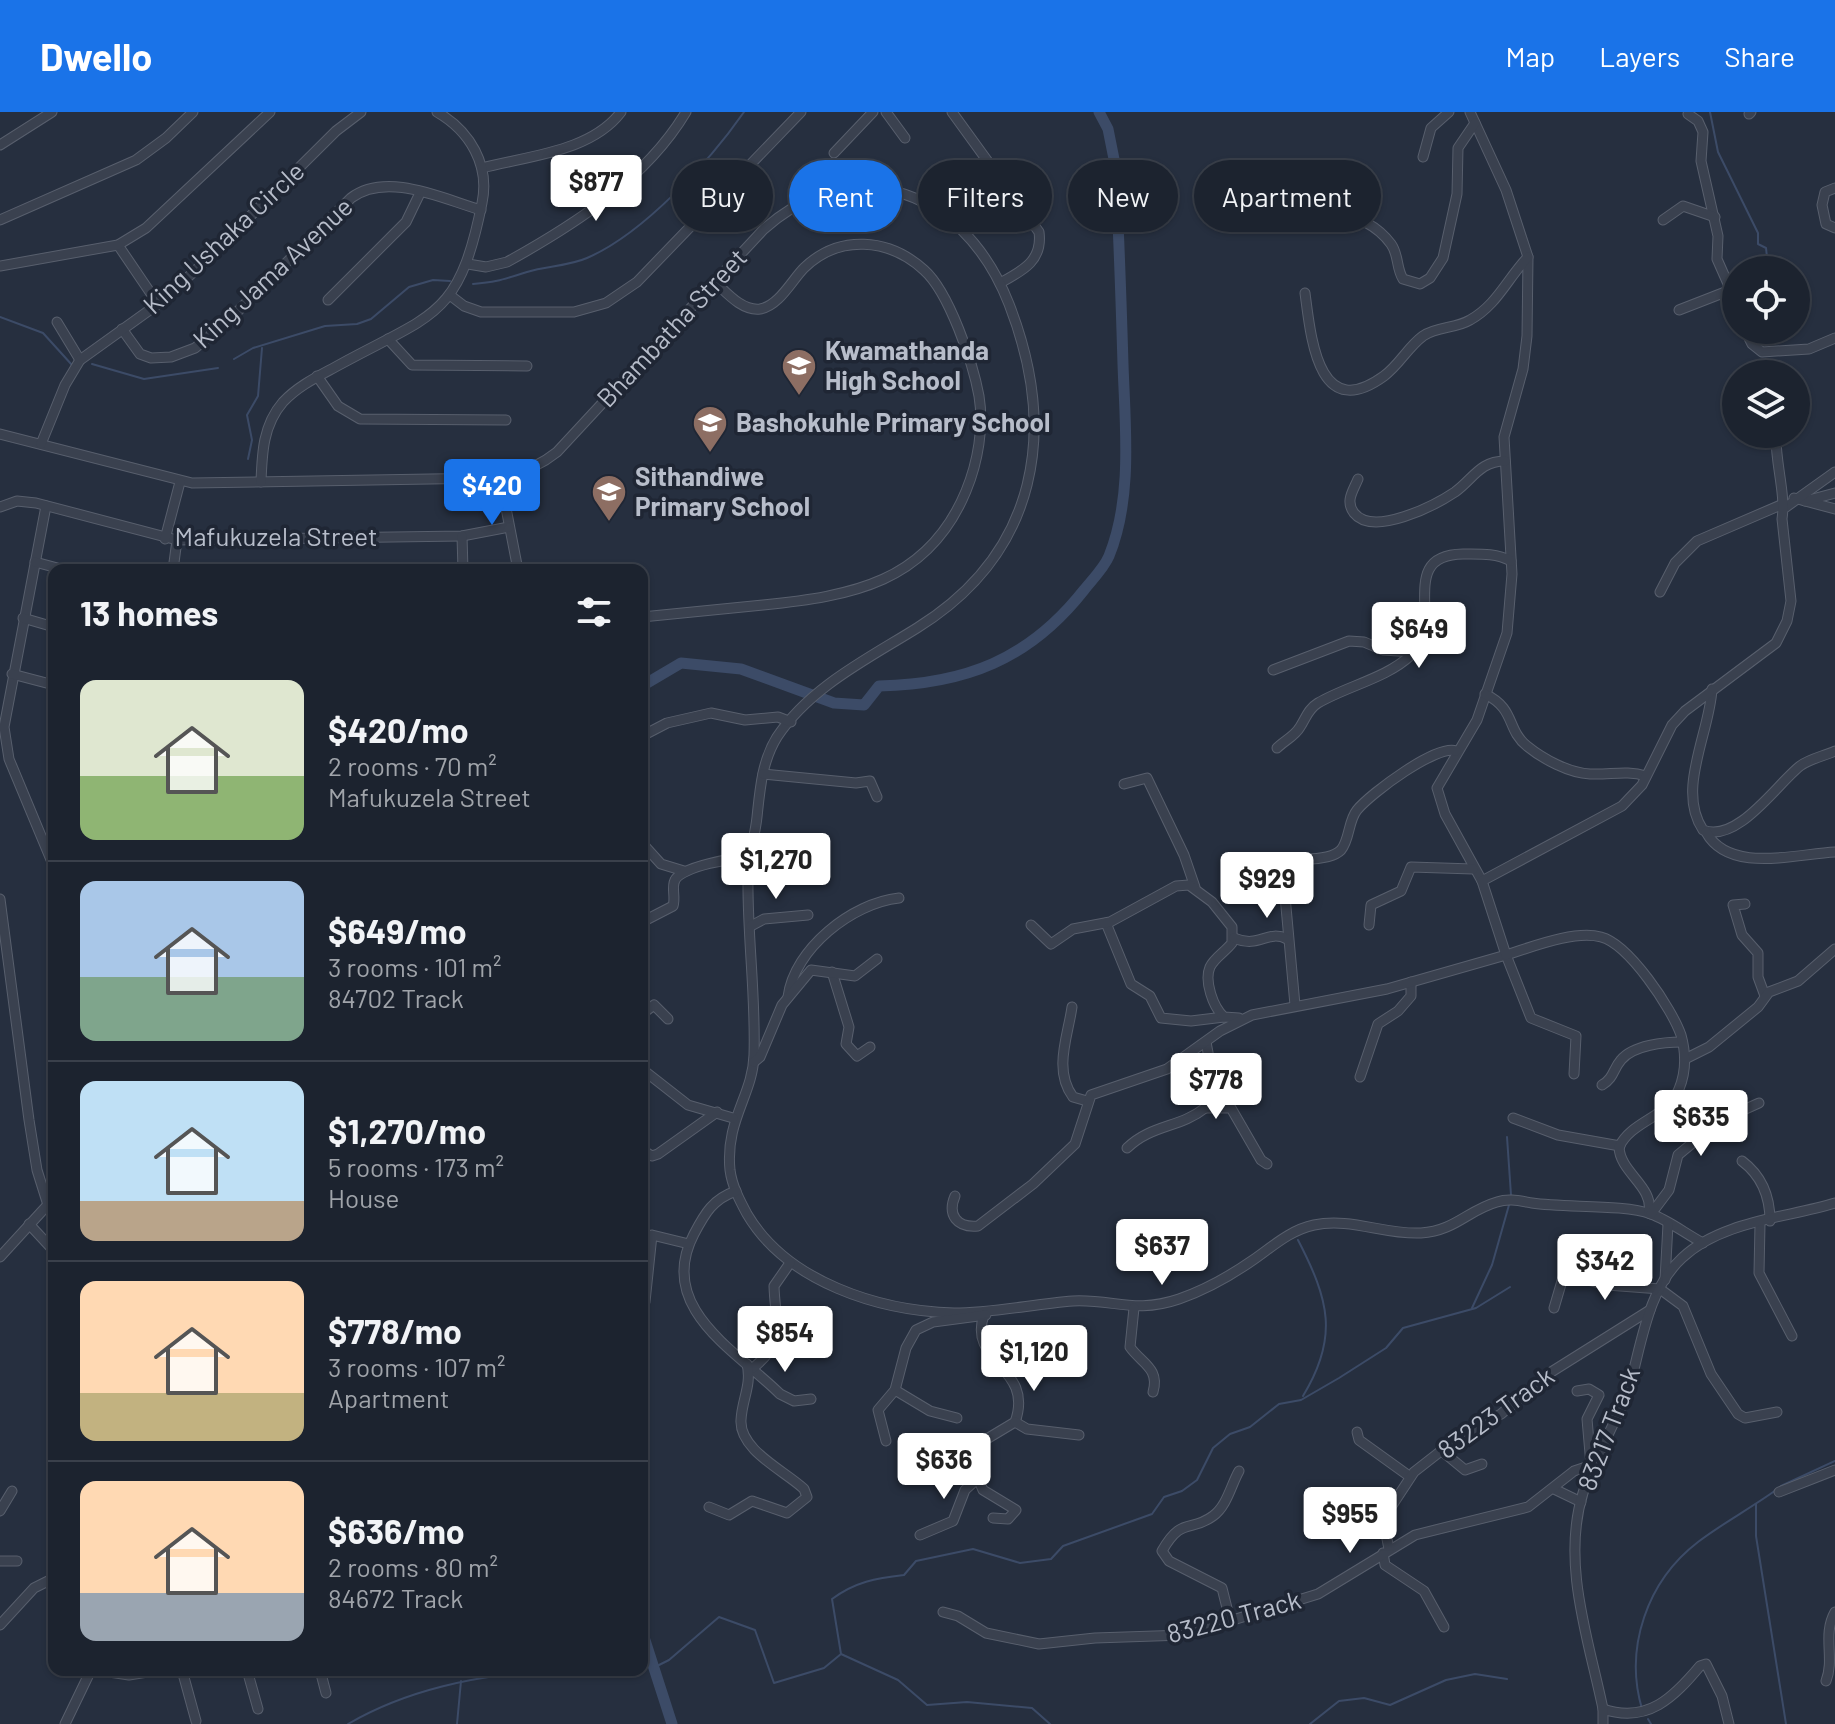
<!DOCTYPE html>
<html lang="en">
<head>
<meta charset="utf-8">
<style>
  body { margin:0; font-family:Barlow,sans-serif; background:#292f3b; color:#f1f3f6; height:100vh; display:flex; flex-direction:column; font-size:30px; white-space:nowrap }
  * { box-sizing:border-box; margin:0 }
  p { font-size:26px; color:#a0a4aa }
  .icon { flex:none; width:44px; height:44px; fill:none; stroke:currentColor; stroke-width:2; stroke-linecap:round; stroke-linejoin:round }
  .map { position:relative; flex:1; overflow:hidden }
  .sheet { position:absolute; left:48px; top:452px; width:600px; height:1112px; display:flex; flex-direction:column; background:#1c232f; border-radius:16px; box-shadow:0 2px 6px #0004,0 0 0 2px #3a404b }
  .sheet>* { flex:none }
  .guide { position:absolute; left:672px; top:48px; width:760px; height:72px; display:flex; gap:16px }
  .buttons { position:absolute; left:1722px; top:144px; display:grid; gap:16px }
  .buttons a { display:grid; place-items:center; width:88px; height:88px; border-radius:50%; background:#1c232f; box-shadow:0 2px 6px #0004,0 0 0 2px #3a404b; font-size:40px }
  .price { position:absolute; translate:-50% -68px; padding:0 18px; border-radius:8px; background:#fff; color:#222; font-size:26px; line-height:52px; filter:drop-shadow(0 2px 4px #0008) }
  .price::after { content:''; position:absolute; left:50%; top:48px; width:24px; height:18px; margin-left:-12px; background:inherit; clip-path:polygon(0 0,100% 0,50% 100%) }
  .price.on { background:#1a73e8; color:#fff }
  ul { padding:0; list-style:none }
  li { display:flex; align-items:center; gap:24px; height:200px; padding:0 32px }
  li+li { border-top:2px solid #3a404b }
  li span { display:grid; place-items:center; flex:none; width:224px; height:160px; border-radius:16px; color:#555 }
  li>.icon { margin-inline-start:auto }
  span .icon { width:96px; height:96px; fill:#fffc; stroke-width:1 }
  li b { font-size:34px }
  h2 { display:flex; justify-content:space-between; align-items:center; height:96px; padding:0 32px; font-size:34px }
  .tag { padding:0 28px; border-radius:36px; background:#1c232f; box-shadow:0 2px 6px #0004,0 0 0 2px #3a404b; font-size:28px; line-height:72px }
  .tag.on { background:#1a73e8; color:#fff }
  header { display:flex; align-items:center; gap:48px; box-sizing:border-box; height:112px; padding:0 40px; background:#1a73e8; color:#fff }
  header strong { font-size:38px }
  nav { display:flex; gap:44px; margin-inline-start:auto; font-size:28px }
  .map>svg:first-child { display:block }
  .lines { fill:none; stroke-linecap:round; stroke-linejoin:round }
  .stream { stroke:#3c4b67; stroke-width:2 }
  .river { stroke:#3c4b67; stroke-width:11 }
  .minor-casing { stroke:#585f6d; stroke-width:11 }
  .minor { stroke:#3a414f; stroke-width:9 }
  .labels { text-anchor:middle; stroke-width:7; stroke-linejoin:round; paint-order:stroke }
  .street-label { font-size:26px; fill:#b7bdca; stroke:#1f2634 }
  .poi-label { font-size:26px; font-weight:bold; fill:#b7bdca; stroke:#1f2634; text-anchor:start }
</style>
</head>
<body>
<header>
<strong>Dwello</strong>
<nav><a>Map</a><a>Layers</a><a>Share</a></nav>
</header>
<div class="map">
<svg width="1835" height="1612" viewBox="0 0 1835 1612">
  <rect width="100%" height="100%" fill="#262f3f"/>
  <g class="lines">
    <g class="stream">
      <path d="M1710 0 1718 40 1758 121V132L1766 136 1767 145"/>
      <path d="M473 172C499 170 504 167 527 160 546 154 569 154 587 146 643 122 710 49 744 0"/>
      <path d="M0 205 43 221 72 253"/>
      <path d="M234 247 253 236 325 214 357 212 371 207 409 175 433 168 450 169"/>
      <path d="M92 252 144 267 218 256"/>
      <path d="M248 347 252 328 247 303 258 284 262 236"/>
      <path d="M1507 1025 1511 1083"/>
      <path d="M1298 1128C1329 1188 1339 1225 1303 1284"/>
      <path d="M1472 1196 1492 1153 1509 1093"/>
      <path d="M1781 1374 1835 1349"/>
      <path d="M1756 1392V1424L1786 1612"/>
      <path d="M642 1537 648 1536"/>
      <path d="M841 1542 898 1568 927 1593 967 1590 1032 1596 1050 1612"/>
      <path d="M655 1555 669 1548 719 1505 755 1518 774 1571 824 1556 841 1542 832 1487C855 1470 876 1466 904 1463L916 1449 973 1437 1020 1451 1051 1447 1063 1434 1152 1402 1164 1385 1182 1379 1197 1368 1213 1336 1230 1322 1250 1315 1279 1292 1301 1288 1339 1266 1386 1236 1403 1216 1476 1196 1510 1175"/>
      <path d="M1642 1597C1624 1536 1647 1469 1698 1430 1723 1411 1751 1396 1776 1378"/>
      <path d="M1648 1607 1651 1612"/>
      <path d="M348 1612C408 1577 474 1565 542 1558"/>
      <path d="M457 1612 461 1569"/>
      <path d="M1310 1612 1339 1589 1364 1586 1390 1593 1446 1568 1475 1562 1507 1567"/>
    </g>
    <g class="river">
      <path d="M642 574 681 551 741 557 834 591 864 593 879 574C965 572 1029 548 1084 478 1092 468 1104 456 1109 444 1133 385 1125 314 1123 252 1121 185 1119 119 1115 52L1108 17 1099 0"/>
      <path d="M642 1519 672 1612"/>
    </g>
    <defs>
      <g id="minor">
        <path d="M886 0 905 26"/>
        <path d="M952 0 1039 120C1043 149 1022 159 1000 171"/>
        <path d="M1470 0 1506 78 1528 145 1527 224 1523 257 1504 325 1512 462 1507 521 1477 608 1437 676 1445 702 1482 769"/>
        <path d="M1688 2 1698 9 1703 20 1701 49 1718 124 1717 147 1736 190"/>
        <path d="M1749 2 1751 0"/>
        <path d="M0 33 52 0"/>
        <path d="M834 41 873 0"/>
        <path d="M1423 45 1431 16 1449 0"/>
        <path d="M482 56C527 44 591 40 621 0"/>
        <path d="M1835 76 1825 80 1822 93 1826 112 1835 116"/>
        <path d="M0 108 136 48 166 26 193 0"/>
        <path d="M1263 108C1303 93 1363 94 1391 132 1399 143 1396 156 1403 167L1420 172 1430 166 1443 146 1457 82 1458 36 1475 11"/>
        <path d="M1663 108 1683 94 1715 105"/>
        <path d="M118 133 158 192"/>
        <path d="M468 152 486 155 507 150C574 113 646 67 686 0"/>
        <path d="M0 154 118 133 146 116 270 0"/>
        <path d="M1305 181C1311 226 1318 312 1384 264 1399 253 1408 235 1423 224 1438 214 1455 217 1470 208 1497 193 1507 167 1528 145"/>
        <path d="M451 184 464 194 481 200H574L606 191 637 170 801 0"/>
        <path d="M328 188 406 110 420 81"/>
        <path d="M1679 198 1733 177"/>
        <path d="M57 210 80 248"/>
        <path d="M122 217 140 242 151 246 171 245 195 236 230 207 351 86C387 59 443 87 481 98"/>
        <path d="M1745 218 1752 232 1762 240 1809 237 1835 226"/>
        <path d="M388 227 412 253 527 254"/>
        <path d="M317 264 338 294 360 307 506 308"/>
        <path d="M0 322 192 371 489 366C515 364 537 356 557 340L763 118C796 88 838 70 883 77 945 87 987 136 1009 192 1058 318 1039 440 917 516 869 546 810 575 777 625 762 649 760 677 757 705 755 725 748 744 748 764 747 823 756 883 754 943 753 983 725 1008 730 1058 732 1074 740 1089 747 1102 787 1170 879 1199 954 1201 993 1201 1034 1192 1073 1189 1114 1187 1135 1202 1179 1187 1205 1178 1230 1164 1253 1148 1272 1135 1290 1118 1314 1113 1350 1105 1385 1123 1421 1121 1455 1119 1468 1098 1497 1090 1509 1086 1520 1089 1532 1091 1565 1096 1624 1092 1651 1102 1668 1108 1686 1122 1703 1131"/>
        <path d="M41 332 65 273 80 248 158 192 197 157 336 19 361 0"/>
        <path d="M500 365 518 458"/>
        <path d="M1358 367C1353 379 1345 389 1354 401 1373 425 1434 394 1455 380 1473 367 1480 349 1505 349"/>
        <path d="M261 370C262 341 263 313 283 290 299 273 319 264 339 253 434 201 459 206 482 91 490 53 470 19 437 0"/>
        <path d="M1794 386 1835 397"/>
        <path d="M1805 389 1835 381"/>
        <path d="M46 394 4 615 9 647 54 755"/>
        <path d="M0 395 17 389 36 391 177 428 462 424 509 415"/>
        <path d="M1786 395 1835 360"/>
        <path d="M462 424 463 458"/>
        <path d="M165 427 180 370"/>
        <path d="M35 450 65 458"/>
        <path d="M173 458 177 428"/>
        <path d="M1660 480 1675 451 1697 429 1783 392"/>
        <path d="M642 505C682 501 722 497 763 493 851 484 928 471 966 379 978 350 984 315 979 284 973 251 949 180 924 158 889 126 839 122 804 156 792 168 779 194 760 197 742 199 727 181 715 170"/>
        <path d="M23 506 54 515"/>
        <path d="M1273 558 1349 529 1364 530 1383 538 1413 540"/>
        <path d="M12 562 54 573"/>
        <path d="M1712 577C1710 620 1676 678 1703 718 1737 732 1777 672 1800 654 1809 647 1824 644 1835 639"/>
        <path d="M1485 582C1516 597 1506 617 1527 634 1543 647 1569 661 1590 662 1611 663 1626 658 1646 664"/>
        <path d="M642 624 667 611 711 601 745 608 778 605 791 610"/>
        <path d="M1277 636C1284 629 1295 624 1300 615 1306 606 1308 597 1318 591 1347 574 1387 566 1411 543 1445 511 1396 443 1463 442 1480 442 1496 441 1511 449"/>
        <path d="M763 662 856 671 870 669 877 685"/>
        <path d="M1124 672 1147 666 1184 743 1195 775"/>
        <path d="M1706 720C1729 762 1795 742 1835 740"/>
        <path d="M642 731 661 752 684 759"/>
        <path d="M1305 747C1316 747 1333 746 1341 738 1350 727 1348 709 1357 698 1371 681 1437 632 1456 639"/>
        <path d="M1263 773 1281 778 1285 784 1295 893"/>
        <path d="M0 787 29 1008 37 1058 48 1093"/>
        <path d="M1745 792 1733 793 1742 823 1758 841V865L1765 884"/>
        <path d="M642 810 673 794C676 785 671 776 675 768 681 755 736 744 749 747"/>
        <path d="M1106 811 1131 872 1150 884 1161 906 1191 909 1224 905"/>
        <path d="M1031 813 1051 832 1073 817 1110 810 1176 774 1189 773 1212 790 1232 815V831C1226 839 1214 846 1210 855 1204 869 1213 895 1224 905L1239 906"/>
        <path d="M1369 813 1371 793 1401 779 1411 755 1473 757"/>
        <path d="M751 814 764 807 808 803"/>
        <path d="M1234 826C1260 837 1267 817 1287 827"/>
        <path d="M832 860 849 915 846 932 857 944 870 935"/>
        <path d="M788 885C794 837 852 791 899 786"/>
        <path d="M1072 895C1068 924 1053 958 1073 985L1087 989"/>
        <path d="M642 902 654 893 668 907"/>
        <path d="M1685 947 1709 935 1758 895 1769 880 1798 869 1835 837"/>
        <path d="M754 950 760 945 782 893 811 858 855 864 877 847"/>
        <path d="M642 957 688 993 733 1006"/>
        <path d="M1360 965 1378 912 1398 899 1411 884V870"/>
        <path d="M1602 973C1614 966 1613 957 1621 948 1633 933 1665 930 1682 930"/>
        <path d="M1205 996H1231L1261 1048 1267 1052"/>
        <path d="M1513 1006 1558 1023 1620 1034"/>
        <path d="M1127 1036C1152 1012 1180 1016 1205 996L1214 972 1206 930"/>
        <path d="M642 1038 652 1044 658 1042 717 1000"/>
        <path d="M1742 1049C1762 1064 1770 1084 1770 1109"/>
        <path d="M736 1079C713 1087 705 1101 694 1122 655 1196 738 1240 780 1282L794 1289 811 1287"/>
        <path d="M955 1084C947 1103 957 1116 978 1114L1033 1072 1075 1032 1091 983 1167 957 1220 919 1252 903 1387 877 1506 843 1531 906 1576 924 1574 962"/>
        <path d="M1649 1101C1654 1074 1620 1061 1619 1035 1632 1008 1668 1006 1679 977 1686 960 1686 941 1681 923 1672 897 1629 832 1601 825 1574 818 1532 835 1506 843L1482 769 1622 694 1642 673 1672 613 1685 599 1776 531 1787 509 1791 489 1782 407C1786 382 1775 350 1776 322"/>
        <path d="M1651 1102 1669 1078 1678 1043 1719 1009 1759 991"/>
        <path d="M29 1112 54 1139"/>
        <path d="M1760 1112 1759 1161 1792 1224"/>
        <path d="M0 1145 54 1086"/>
        <path d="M1665 1168 1668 1112"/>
        <path d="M645 1190 652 1123 689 1132"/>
        <path d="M1134 1196 1130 1235C1141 1251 1160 1256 1153 1280"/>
        <path d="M1554 1196 1564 1162 1607 1173 1660 1177 1683 1194 1711 1262 1738 1302 1745 1306 1777 1300"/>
        <path d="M984 1203C967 1251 1035 1255 1015 1310L980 1331 973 1355 983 1378 1016 1398 1008 1407 993 1406"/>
        <path d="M753 1256C788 1227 775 1213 774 1174L790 1151"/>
        <path d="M895 1278 930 1299 957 1306"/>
        <path d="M1577 1279 1589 1277 1599 1283 1587 1307 1591 1353"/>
        <path d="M1015 1310 1027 1317 1079 1323"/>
        <path d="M1357 1320 1359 1328 1409 1364"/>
        <path d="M886 1329 878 1298 895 1278 906 1236 916 1218 933 1210 986 1203"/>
        <path d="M1442 1339 1465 1358 1482 1352"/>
        <path d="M1554 1377 1581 1390"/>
        <path d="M1779 1380 1835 1358"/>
        <path d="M709 1395 729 1403 752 1389 787 1401 807 1385 804 1377C785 1359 739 1338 741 1308 742 1287 752 1273 747 1252"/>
        <path d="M0 1399 12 1379"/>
        <path d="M920 1423 953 1409 965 1378 976 1368"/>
        <path d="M1389 1437 1386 1422 1391 1395 1414 1360 1455 1328 1501 1302 1548 1262 1650 1198"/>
        <path d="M1383 1441 1385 1453 1424 1479 1444 1515"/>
        <path d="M0 1449H17"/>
        <path d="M943 1500 958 1504 986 1521 1039 1532 1095 1526 1184 1523 1318 1482 1415 1423 1528 1395 1574 1359 1595 1352"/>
        <path d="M1230 1508 1222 1476 1169 1449 1162 1439C1182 1404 1190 1421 1213 1404 1227 1394 1231 1373 1239 1359"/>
        <path d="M0 1513 34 1476 54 1466"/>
        <path d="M96 1558 129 1563 160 1558"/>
        <path d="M182 1558 196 1609"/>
        <path d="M247 1558 258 1597"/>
        <path d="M320 1558 326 1581"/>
        <path d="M1826 1569C1835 1546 1822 1523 1835 1500"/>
        <path d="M1603 1597C1648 1612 1674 1585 1700 1554L1706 1552 1722 1584 1729 1612"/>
        <path d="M65 1612 91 1558"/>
        <path d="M1603 1612V1597C1589 1529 1561 1451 1583 1381 1595 1342 1619 1308 1631 1269 1642 1228 1649 1176 1682 1146 1721 1109 1786 1106 1835 1091"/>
      </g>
    </defs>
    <use href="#minor" class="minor-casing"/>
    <use href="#minor" class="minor"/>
  </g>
  <defs>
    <symbol id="school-pin" viewBox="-11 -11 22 30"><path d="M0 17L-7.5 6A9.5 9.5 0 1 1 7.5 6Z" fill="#8d6e63" stroke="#1f2634"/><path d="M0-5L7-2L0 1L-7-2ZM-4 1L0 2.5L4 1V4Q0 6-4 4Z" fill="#fff"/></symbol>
  </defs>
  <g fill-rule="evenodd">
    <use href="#school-pin" x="779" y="234" width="40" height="54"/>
    <use href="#school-pin" x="690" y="291" width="40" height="54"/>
    <use href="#school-pin" x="589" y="360" width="40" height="54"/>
  </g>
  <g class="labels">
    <g class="street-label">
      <text transform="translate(224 126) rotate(-43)" y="9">King Ushaka Circle</text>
      <text transform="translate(273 161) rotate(-43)" y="9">King Jama Avenue</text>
      <text transform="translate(672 216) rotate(-47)" y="9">Bhambatha Street</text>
      <text x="276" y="434">Mafukuzela Street</text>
      <text transform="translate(1496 1301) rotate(-36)" y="9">83223 Track</text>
      <text transform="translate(1609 1317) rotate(-69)" y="9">83217 Track</text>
      <text transform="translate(1234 1505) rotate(-15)" y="9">83220 Track</text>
    </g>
    <g class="poi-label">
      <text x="825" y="248">Kwamathanda<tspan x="825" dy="30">High School</tspan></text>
      <text x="736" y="320">Bashokuhle Primary School</text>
      <text x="635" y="374">Sithandiwe<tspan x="635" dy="30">Primary School</tspan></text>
    </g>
  </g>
</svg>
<div class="buttons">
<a><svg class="icon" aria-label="locate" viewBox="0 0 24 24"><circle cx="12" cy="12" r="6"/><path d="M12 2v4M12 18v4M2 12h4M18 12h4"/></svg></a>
<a><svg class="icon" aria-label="layers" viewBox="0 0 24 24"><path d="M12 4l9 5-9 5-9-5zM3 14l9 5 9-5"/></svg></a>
</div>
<b class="price" style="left:596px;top:111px">$877</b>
<b class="price on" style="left:492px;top:415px">$420</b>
<b class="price" style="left:1419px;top:558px">$649</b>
<b class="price" style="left:776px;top:789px">$1,270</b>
<b class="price" style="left:1267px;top:808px">$929</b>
<b class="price" style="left:1216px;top:1009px">$778</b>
<b class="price" style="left:1701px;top:1046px">$635</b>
<b class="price" style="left:1162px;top:1175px">$637</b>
<b class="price" style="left:1605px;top:1190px">$342</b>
<b class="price" style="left:785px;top:1262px">$854</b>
<b class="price" style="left:1034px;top:1281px">$1,120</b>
<b class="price" style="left:944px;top:1389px">$636</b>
<b class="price" style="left:1350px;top:1443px">$955</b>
<div class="guide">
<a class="tag">Buy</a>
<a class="tag on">Rent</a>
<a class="tag">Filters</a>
<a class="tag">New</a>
<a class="tag">Apartment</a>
</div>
<section class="sheet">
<h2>13 homes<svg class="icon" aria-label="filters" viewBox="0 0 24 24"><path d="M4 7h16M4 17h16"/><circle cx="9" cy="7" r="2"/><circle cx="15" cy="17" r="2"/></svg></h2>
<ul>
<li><span style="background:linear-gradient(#dfe7d0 60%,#8fb573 0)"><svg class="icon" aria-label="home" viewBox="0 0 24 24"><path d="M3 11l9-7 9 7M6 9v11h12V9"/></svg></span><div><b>$420/mo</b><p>2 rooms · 70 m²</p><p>Mafukuzela Street</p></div></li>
<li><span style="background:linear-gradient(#a9c7e8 60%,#7fa58c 0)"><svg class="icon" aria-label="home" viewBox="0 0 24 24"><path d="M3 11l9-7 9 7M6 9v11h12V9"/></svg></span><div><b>$649/mo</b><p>3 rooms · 101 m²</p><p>84702 Track</p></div></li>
<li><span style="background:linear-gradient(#bfe0f5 75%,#b9a48a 0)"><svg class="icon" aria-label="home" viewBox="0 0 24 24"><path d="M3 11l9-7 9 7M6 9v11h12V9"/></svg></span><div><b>$1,270/mo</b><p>5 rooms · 173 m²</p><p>House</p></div></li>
<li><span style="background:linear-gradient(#ffd9b3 70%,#c2b280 0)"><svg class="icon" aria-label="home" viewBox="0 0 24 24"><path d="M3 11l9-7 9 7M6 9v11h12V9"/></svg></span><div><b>$778/mo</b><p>3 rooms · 107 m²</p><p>Apartment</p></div></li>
<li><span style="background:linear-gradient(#ffd9b3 70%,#9aa5b1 0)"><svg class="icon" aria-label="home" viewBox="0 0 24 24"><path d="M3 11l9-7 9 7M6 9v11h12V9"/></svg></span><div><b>$636/mo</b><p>2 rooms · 80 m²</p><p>84672 Track</p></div></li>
</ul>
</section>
</div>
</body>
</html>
